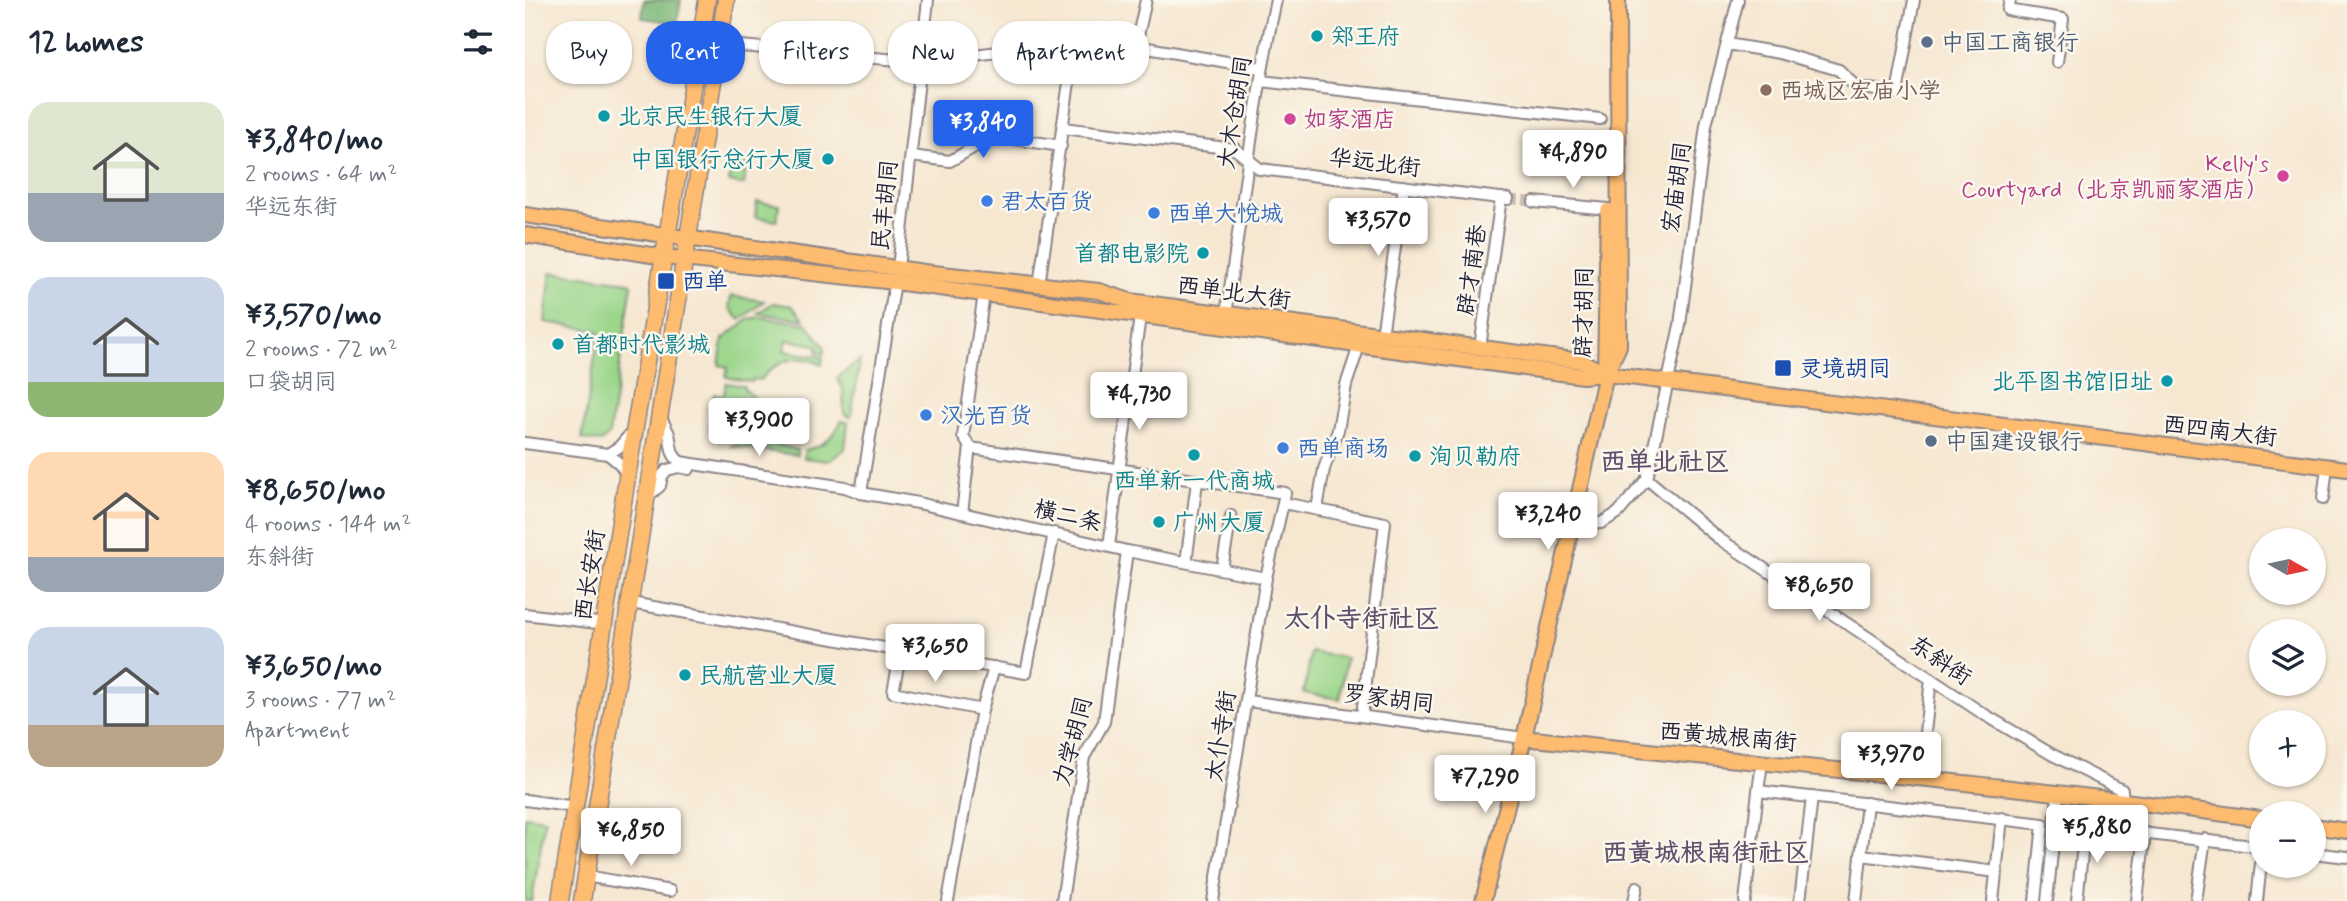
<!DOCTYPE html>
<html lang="en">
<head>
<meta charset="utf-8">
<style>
  body { margin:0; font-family:Mynerve,"LXGW WenKai TC",sans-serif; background:#f6f6f7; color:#1f2937; height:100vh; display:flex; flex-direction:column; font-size:26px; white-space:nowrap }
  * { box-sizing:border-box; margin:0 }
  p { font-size:23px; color:#747a83 }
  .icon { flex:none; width:38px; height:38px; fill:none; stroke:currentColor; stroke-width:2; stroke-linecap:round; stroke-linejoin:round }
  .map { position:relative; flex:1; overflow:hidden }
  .sheet { display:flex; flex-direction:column; background:#fff; width:525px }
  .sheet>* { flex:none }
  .guide { position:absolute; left:21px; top:21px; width:665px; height:63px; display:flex; gap:14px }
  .needle { width:46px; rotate:99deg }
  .controls { position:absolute; left:1724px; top:528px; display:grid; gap:14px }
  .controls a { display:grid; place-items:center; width:77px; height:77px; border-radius:50%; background:#fff; box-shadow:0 2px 5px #0004; font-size:35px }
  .price { position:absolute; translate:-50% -60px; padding:0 16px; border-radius:7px; background:#fff; color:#222; font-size:23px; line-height:46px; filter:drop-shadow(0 2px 4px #0008) }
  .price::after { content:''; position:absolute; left:50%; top:42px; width:21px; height:16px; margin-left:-10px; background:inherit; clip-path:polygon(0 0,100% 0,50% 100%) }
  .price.active { background:#2563eb; color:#fff }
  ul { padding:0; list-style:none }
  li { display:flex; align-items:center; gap:21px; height:175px; padding:0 28px }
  li span { display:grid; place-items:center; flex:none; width:196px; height:140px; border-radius:21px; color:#555 }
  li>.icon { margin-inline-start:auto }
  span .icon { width:84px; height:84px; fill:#fffc; stroke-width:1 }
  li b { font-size:30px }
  h2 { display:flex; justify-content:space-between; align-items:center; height:84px; padding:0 28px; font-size:30px }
  .tag { padding:0 24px; border-radius:28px; background:#fff; box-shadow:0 2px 5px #0004; font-size:24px; line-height:63px }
  .tag.active { background:#2563eb; color:#fff }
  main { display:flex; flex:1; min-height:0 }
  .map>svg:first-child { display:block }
  .green { fill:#9bd68b; stroke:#5e7c63; stroke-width:2 }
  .forest { fill:#7cb777; stroke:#4f6c59; stroke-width:2 }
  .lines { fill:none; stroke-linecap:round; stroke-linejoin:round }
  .minor-tunnel { stroke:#ccc0b3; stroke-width:10; stroke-dasharray:10 5; stroke-linecap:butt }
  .minor-casing { stroke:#8c8486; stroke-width:14 }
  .major-casing { stroke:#8c8486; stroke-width:18 }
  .highway-casing { stroke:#8c8486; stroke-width:19 }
  .minor { stroke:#fff; stroke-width:10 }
  .major { stroke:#febc70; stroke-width:14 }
  .highway { stroke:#febc70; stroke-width:16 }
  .culture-dot { fill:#0f9aa8; stroke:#fbf7ec; stroke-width:2.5 }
  .service-dot { fill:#5c6f8a; stroke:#fbf7ec; stroke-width:2.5 }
  .education-dot { fill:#8d6e63; stroke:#fbf7ec; stroke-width:2.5 }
  .hotel-dot { fill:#d1479c; stroke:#fbf7ec; stroke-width:2.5 }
  .shop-dot { fill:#3f7fe0; stroke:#fbf7ec; stroke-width:2.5 }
  .transit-dot { fill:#1a4fb4; stroke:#fbf7ec; stroke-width:2.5 }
  .labels { text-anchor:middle; stroke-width:5; stroke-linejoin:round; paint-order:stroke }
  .culture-label { font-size:23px; fill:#0d838f; stroke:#fbf7ec; text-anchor:start }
  .service-label { font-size:23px; fill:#4e5e75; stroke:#fbf7ec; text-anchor:start }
  .education-label { font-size:23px; fill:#785e54; stroke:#fbf7ec; text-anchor:start }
  .street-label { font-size:23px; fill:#22223b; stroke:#fbf7ec }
  .hotel-label { font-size:23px; fill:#b23c85; stroke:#fbf7ec; text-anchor:start }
  .shop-label { font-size:23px; fill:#366cbe; stroke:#fbf7ec; text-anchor:start }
  .transit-label { font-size:23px; fill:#164399; stroke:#fbf7ec; text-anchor:start }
  .quarter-label { font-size:26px; font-weight:bold; fill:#5f506c; stroke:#fbf7ec }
</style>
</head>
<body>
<main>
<section class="sheet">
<h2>12 homes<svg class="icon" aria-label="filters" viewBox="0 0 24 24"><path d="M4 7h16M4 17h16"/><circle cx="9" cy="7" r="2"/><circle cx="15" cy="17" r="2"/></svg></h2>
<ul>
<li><span style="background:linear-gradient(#dfe7d0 65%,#9aa5b1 0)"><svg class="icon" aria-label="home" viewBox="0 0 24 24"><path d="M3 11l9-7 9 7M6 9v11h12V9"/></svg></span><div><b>¥3,840/mo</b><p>2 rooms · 64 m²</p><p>华远东街</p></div></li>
<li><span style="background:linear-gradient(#c9d6e8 75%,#8fb573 0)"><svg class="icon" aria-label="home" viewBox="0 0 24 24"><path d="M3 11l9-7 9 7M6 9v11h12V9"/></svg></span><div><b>¥3,570/mo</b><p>2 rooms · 72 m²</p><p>口袋胡同</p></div></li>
<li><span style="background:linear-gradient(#ffd9b3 75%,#9aa5b1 0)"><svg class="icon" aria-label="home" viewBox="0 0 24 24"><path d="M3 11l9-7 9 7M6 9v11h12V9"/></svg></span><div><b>¥8,650/mo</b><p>4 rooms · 144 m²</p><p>东斜街</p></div></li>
<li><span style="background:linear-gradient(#c9d6e8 70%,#b9a48a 0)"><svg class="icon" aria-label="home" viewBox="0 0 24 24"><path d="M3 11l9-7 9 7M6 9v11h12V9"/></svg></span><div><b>¥3,650/mo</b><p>3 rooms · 77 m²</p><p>Apartment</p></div></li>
</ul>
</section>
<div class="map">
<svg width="1822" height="901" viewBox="0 0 1822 901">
  <rect width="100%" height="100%" fill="#fbf7ec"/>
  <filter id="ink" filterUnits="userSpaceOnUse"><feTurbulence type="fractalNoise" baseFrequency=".0143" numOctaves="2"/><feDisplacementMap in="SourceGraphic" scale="14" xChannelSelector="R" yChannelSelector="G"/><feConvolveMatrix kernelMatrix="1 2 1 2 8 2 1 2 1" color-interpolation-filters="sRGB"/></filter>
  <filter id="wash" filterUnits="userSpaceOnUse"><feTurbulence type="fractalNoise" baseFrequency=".00686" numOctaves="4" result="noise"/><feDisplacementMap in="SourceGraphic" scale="28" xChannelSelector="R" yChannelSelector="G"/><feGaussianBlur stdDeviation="1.57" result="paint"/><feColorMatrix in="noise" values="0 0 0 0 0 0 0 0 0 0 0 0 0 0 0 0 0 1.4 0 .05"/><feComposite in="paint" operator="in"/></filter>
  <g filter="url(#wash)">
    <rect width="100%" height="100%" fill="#f6e7d1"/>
    <g class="green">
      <path d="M208 159 222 161 219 185 204 182Z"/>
      <path d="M232 202 254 205 252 221 230 217Z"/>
      <path d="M26 272 104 282 107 284 84 435 76 442 57 439 74 331 20 322Z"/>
      <path d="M206 296 239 301 215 320 204 308Z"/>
      <path d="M248 303 267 306 279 320 233 313Z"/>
      <path d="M235 317 282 324 300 347 299 354 292 352V345L262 340 259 351 298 357 297 365C273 352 251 361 235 380L228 379 227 382 201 377 203 367 194 365 198 339 224 319Z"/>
      <path d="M335 360 326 417 319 414 318 389 312 378Z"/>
      <path d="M201 383 219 386V390L223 391V394L229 396V410L232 423 213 434 184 429 189 394 199 395Z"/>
      <path d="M316 421 323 422 320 449 304 461 279 458 280 450C296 447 310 437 316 421Z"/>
      <path d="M236 430 248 443 272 450V455L206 446Z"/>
      <path d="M786 652 821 658 815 699 779 693Z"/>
      <path d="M0 816 20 819 7 901H0Z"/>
    </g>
    <path class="forest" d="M119 0H156L152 23 117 18Z"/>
  </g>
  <g filter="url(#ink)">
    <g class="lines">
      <path class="minor-tunnel" d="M983 199 1009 202"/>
      <defs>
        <g id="minor">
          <path d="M1213 0 1181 125 1155 325 1122 479 1193 538 1457 713 1526 754 1597 790 1598 802"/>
          <path d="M1485 0 1483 10 1538 19 1532 62"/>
          <path d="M193 44 395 62 550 42 583 41 736 68"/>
          <path d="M1202 44 1255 53 1314 70 1331 87 1372 93 1389 0"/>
          <path d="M611 45 621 0"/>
          <path d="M736 81 1075 119"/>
          <path d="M538 128 710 149 735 169 983 199"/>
          <path d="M386 156 425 161 469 136 536 146"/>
          <path d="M1009 202 1083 209"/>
          <path d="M373 268 403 0"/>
          <path d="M514 285 550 42"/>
          <path d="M701 314C718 209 728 104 751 0"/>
          <path d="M857 335 879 186"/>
          <path d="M955 348 976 198"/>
          <path d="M136 417C138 423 142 429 144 434 147 446 145 454 155 462L320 487 336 493 393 503 602 551 741 578"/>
          <path d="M0 443 83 454 95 464 102 475"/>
          <path d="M445 448 760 493 758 503"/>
          <path d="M83 454 94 447 109 430"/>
          <path d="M336 493 370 282"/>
          <path d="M122 497 135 486 137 476 142 470 154 467 164 469"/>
          <path d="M1798 499 1802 467"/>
          <path d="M792 509 799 469 813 430 821 385 834 346"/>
          <path d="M437 513 445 447 438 436 459 294"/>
          <path d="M1048 524 1076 523 1093 513 1122 479"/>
          <path d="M584 546 615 316"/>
          <path d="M661 562 672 482"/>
          <path d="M697 569 706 516"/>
          <path d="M106 603 501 673 529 533"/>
          <path d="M0 614 80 624"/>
          <path d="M376 650 368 692 457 710"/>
          <path d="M722 701 999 738"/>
          <path d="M1395 777 1406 679"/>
          <path d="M1233 791 1237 763"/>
          <path d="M0 800 51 807"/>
          <path d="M1530 823 1736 847"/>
          <path d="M1788 853 1822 857"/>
          <path d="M1336 855 1472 872"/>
          <path d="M61 876 145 891"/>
          <path d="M423 901 457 710 469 667"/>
          <path d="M537 901 559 757 579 722 602 551"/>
          <path d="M688 901 741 578 758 503 860 523 837 715"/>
          <path d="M1109 901 1112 887"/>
          <path d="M1220 901 1233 791 1518 824 1510 901"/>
          <path d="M1275 901 1287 797"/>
          <path d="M1331 901 1342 803"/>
          <path d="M1468 901 1477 818"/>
          <path d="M1522 901 1533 795"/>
          <path d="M1552 901 1560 826"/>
          <path d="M1612 901 1620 833"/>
          <path d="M1671 901 1680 839"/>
          <path d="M1732 901 1736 863"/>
        </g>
        <g id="major">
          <path d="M0 215 399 272 574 291 605 301 658 308 1056 361 1081 374"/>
          <path d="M0 235 139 257 370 282 1058 376 1081 374 1822 469"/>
          <path d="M1080 373 1083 211"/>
          <path d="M999 738C1245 765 1491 784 1736 819"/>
          <path d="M1788 826 1822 831"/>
          <path d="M958 901 999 738 1081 374 1094 346 1093 0"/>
        </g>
        <g id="highway">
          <path d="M35 901 110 427 182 0"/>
          <path d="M57 901 201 0"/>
        </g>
      </defs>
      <use href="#minor" class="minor-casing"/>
      <use href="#major" class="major-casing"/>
      <use href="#highway" class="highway-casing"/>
      <use href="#minor" class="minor"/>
      <use href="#major" class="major"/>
      <use href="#highway" class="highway"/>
    </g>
  </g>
  <g class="culture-dot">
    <circle cx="792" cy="36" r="7"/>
    <circle cx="79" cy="116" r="7"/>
    <circle cx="303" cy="159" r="7"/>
    <circle cx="678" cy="253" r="7"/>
    <circle cx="33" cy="344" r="7"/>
    <circle cx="1642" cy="381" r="7"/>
    <circle cx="669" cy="455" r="7"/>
    <circle cx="890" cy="456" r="7"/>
    <circle cx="634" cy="522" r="7"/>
    <circle cx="160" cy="675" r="7"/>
  </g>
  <g class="service-dot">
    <circle cx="1402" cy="42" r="7"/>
    <circle cx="1406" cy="441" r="7"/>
  </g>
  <circle class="education-dot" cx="1241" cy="90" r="7"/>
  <g class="hotel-dot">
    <circle cx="765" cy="119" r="7"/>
    <circle cx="1758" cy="176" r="7"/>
  </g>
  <g class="shop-dot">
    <circle cx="462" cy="201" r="7"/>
    <circle cx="629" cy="213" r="7"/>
    <circle cx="401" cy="415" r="7"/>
    <circle cx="758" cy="448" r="7"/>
  </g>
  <g class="transit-dot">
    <rect x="132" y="272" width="18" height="18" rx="3.5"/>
    <rect x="1249" y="359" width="18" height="18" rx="3.5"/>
  </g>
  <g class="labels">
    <g class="culture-label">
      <text x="806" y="44">郑王府</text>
      <text x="93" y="124">北京民生银行大厦</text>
      <text x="289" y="167" text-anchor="end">中国银行总行大厦</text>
      <text x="664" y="261" text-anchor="end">首都电影院</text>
      <text x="47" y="352">首都时代影城</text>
      <text x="1628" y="389" text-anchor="end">北平图书馆旧址</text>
      <text x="904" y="464">洵贝勒府</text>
      <text x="669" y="488" text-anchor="middle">西单新一代商城</text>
      <text x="648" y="530">广州大厦</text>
      <text x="174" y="683">民航营业大厦</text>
    </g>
    <g class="service-label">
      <text x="1416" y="50">中国工商银行</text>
      <text x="1420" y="449">中国建设银行</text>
    </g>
    <g class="education-label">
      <text x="1255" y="98">西城区宏庙小学</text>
    </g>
    <g class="street-label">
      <text transform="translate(709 112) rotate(-81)" y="8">大木仓胡同</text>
      <text transform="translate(850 162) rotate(7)" y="8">华远北街</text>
      <text transform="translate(1151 187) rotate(-82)" y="8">宏庙胡同</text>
      <text transform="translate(359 205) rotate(-84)" y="8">民丰胡同</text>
      <text transform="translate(946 270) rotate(-82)" y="8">辟才南巷</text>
      <text transform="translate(709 292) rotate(8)" y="8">西单北大街</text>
      <text transform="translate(1058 312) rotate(-89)" y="8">辟才胡同</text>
      <text transform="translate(1695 430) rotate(7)" y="8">西四南大街</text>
      <text transform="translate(543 515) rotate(13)" y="8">横二条</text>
      <text transform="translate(64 575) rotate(-81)" y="8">西长安街</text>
      <text transform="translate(1416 660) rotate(34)" y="8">东斜街</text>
      <text transform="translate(864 698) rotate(7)" y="8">罗家胡同</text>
      <text transform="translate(695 736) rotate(-81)" y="8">太仆寺街</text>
      <text transform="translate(1203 736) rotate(5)" y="8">西黄城根南街</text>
      <text transform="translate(547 741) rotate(-75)" y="8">力学胡同</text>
    </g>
    <g class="hotel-label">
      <text x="779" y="127">如家酒店</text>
      <text x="1744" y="171" text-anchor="end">Kelly's<tspan x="1744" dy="26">Courtyard（北京凯丽家酒店）</tspan></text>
    </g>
    <g class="shop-label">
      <text x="476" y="209">君太百货</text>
      <text x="643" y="221">西单大悦城</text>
      <text x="415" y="423">汉光百货</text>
      <text x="772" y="456">西单商场</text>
    </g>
    <g class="transit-label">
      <text x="157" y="289">西单</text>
      <text x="1274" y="376">灵境胡同</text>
    </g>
    <g class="quarter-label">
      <text x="1140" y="470">西单北社区</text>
      <text x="837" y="627">太仆寺街社区</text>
      <text x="1181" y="861">西黄城根南街社区</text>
    </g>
  </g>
</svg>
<div class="controls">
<a><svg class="needle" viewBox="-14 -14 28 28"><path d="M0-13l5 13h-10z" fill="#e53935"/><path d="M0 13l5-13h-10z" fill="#747a83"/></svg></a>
<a><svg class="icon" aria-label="layers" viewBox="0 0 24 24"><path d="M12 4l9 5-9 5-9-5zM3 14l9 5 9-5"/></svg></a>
<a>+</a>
<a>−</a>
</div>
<b class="price active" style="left:458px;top:160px">¥3,840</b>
<b class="price" style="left:1048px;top:190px">¥4,890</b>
<b class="price" style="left:853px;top:258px">¥3,570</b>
<b class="price" style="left:614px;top:432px">¥4,730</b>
<b class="price" style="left:234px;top:458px">¥3,900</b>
<b class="price" style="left:1023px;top:552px">¥3,240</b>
<b class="price" style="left:1294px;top:623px">¥8,650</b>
<b class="price" style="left:410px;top:684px">¥3,650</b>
<b class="price" style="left:1366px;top:792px">¥3,970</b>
<b class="price" style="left:960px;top:815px">¥7,290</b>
<b class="price" style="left:1572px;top:865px">¥5,880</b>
<b class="price" style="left:106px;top:868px">¥6,850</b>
<div class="guide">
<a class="tag">Buy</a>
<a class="tag active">Rent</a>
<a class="tag">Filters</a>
<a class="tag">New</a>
<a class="tag">Apartment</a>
</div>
</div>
</main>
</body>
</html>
